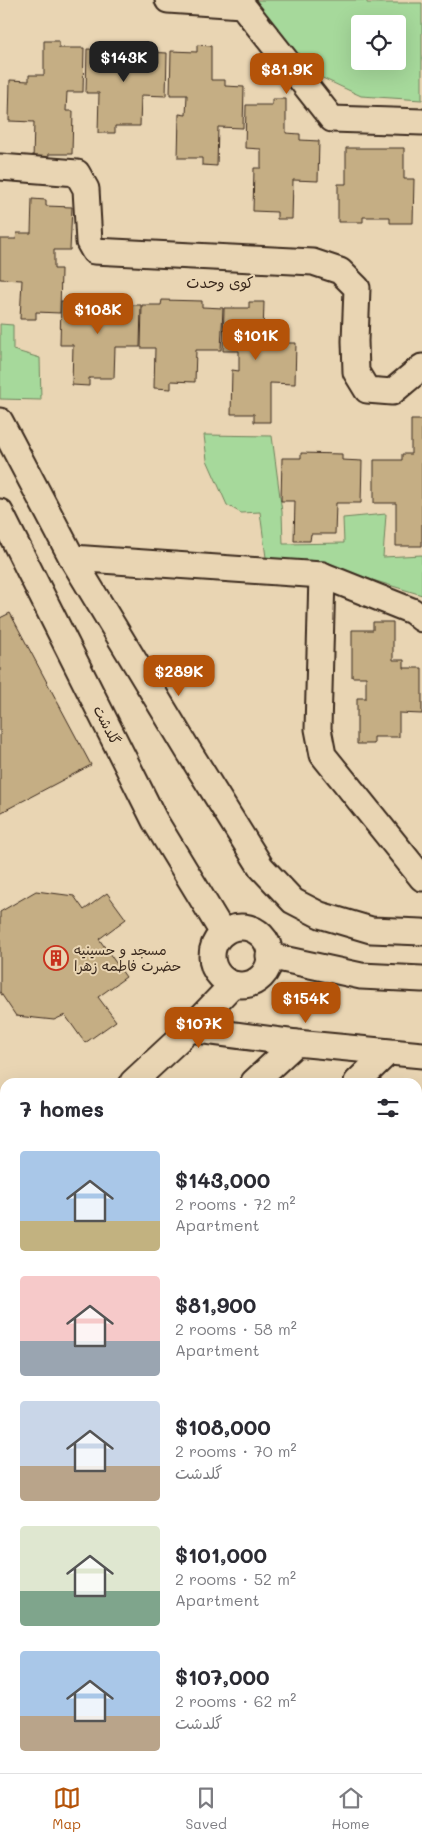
<!DOCTYPE html>
<html lang="en">
<head>
<meta charset="utf-8">
<style>
  body { margin:0; font-family:Mali,"Playpen Sans Arabic",sans-serif; background:#f2f2f3; color:#2b2b33; height:100vh; display:flex; flex-direction:column; font-size:19px; white-space:nowrap }
  * { box-sizing:border-box; margin:0 }
  p { font-size:16px; color:#7c7c81 }
  .icon { flex:none; width:28px; height:28px; fill:none; stroke:currentColor; stroke-width:2; stroke-linecap:round; stroke-linejoin:round }
  .map { position:relative; flex:1; overflow:hidden }
  .side { position:absolute; left:0px; top:1078px; width:422px; height:696px; display:flex; flex-direction:column; background:#fff; border-radius:15px 15px 0 0; box-shadow:0 5px 20px #0002 }
  .side>* { flex:none }
  .tools { position:absolute; left:351px; top:15px; display:grid; gap:10px }
  .tools a { display:grid; place-items:center; width:55px; height:55px; border-radius:5px; background:#fff; box-shadow:0 5px 20px #0002; font-size:25px }
  .price { position:absolute; translate:-50% -42px; padding:0 11px; border-radius:10px; background:#b45309; color:#fff; font-size:16px; line-height:32px; filter:drop-shadow(0 1px 2px #0008) }
  .price::after { content:''; position:absolute; left:50%; top:30px; width:15px; height:11px; margin-left:-8px; background:inherit; clip-path:polygon(0 0,100% 0,50% 100%) }
  .price.active { background:#222; color:#fff }
  ul { padding:0; list-style:none }
  li { display:flex; align-items:center; gap:15px; height:125px; padding:0 20px }
  li span { display:grid; place-items:center; flex:none; width:140px; height:100px; border-radius:5px; color:#555 }
  li>.icon { margin-inline-start:auto }
  span .icon { width:60px; height:60px; fill:#fffc; stroke-width:1 }
  li b { font-size:21px }
  h2 { display:flex; justify-content:space-between; align-items:center; height:60px; padding:0 20px; font-size:21px }
  .menu { display:flex; justify-content:space-around; align-items:center; height:70px; border-top:1px solid #e1e1e2; background:#fff; font-size:14px; color:#7c7c81 }
  .menu a { display:grid; justify-items:center; gap:2px }
  .menu .active { color:#b45309 }
  .map>svg:first-child { display:block }
  .green { fill:#a6d99b; stroke:#70825c; fill-rule:evenodd }
  .building { fill:#c5ae84; stroke:#3b2a1e }
  .lines { fill:none; stroke-linecap:round; stroke-linejoin:round }
  .minor-casing { stroke:#3b2a1e; stroke-width:29 }
  .minor { stroke:#e9d5b3; stroke-width:25 }
  .labels { text-anchor:middle; stroke-width:4; stroke-linejoin:round; paint-order:stroke }
  .street-label { font-size:14px; fill:#3b2a1e; stroke:#e9d5b3 }
  .poi-label { font-size:14px; fill:#3b2a1e; stroke:#e9d5b3; text-anchor:start }
  .neighbourhood-label { font-size:15px; fill:#3b2a1e; stroke:#e9d5b3 }
</style>
</head>
<body>
<div class="map">
<svg width="422" height="1773" viewBox="0 0 422 1773">
  <rect width="100%" height="100%" fill="#e9d5b3"/>
  <filter id="ink" filterUnits="userSpaceOnUse"><feTurbulence type="fractalNoise" baseFrequency=".02" numOctaves="2"/><feDisplacementMap in="SourceGraphic" scale="10" xChannelSelector="R" yChannelSelector="G"/><feConvolveMatrix kernelMatrix="1 2 1 2 8 2 1 2 1" color-interpolation-filters="sRGB"/></filter>
  <g filter="url(#ink)">
    <g class="green">
      <path d="M253 0H367V3H422V100L361 96 314 74ZM360 24H398V61H360Z"/>
      <path d="M0 324 13 325V350L40 358 41 400 0 399Z"/>
      <path d="M204 435 272 436 282 512 283 544 344 543 343 518 386 514 383 557 422 555V595L333 568 267 565 260 512 241 513 227 505 207 460Z"/>
    </g>
    <g class="building">
      <path d="M44 41H59V48H84L83 92H67L66 111H73L72 154H49L48 161H33L34 122 9 121 10 80 29 81V75H44Z"/>
      <path d="M106 45 147 46V52L167 53 166 96 141 95 140 126H115V133H98L99 93H86L87 49 106 50Z"/>
      <path d="M197 45 211 46V80H225V86L244 87 243 128 218 127 217 166 202 165V158H178L179 114 186 115 187 95H170L171 51 197 52Z"/>
      <path d="M272 99H286V133L300 134V140L319 141 318 181 293 180 292 219H277V212L253 211 254 168H261V149L245 148 246 105H272Z"/>
      <path d="M346 148H404V179H414L413 223H390V217H363V222H338V184H346Z"/>
      <path d="M32 199 46 200V206L72 207 70 250H54V269H61L60 313 36 312V319H20L22 280 0 279V239H16L17 233H31Z"/>
      <path d="M80 297 121 298V305H141L140 347H115L114 378H89V386L72 385 73 345H60L61 301 80 302Z"/>
      <path d="M162 300 202 301V307L223 308 221 350H196L195 382 171 381V389L154 388 155 348H141L142 305H161Z"/>
      <path d="M249 302H264L263 336 277 337V343H296L295 384 270 383V422H254V414H231L232 370 239 371V351H223L224 308H249Z"/>
      <path d="M411 420H422V546H396V503H374V460H402V454H411Z"/>
      <path d="M301 453 342 454V460L362 461 361 503H336L335 534H311L310 541H294L295 501H281L282 458H301Z"/>
      <path d="M10 613 91 765 0 813V618Z"/>
      <path d="M373 622H393V660H404V668H422V714L399 713V737H374V744H357V698H366V677H352V630H373Z"/>
      <path d="M36 891 74 896 84 910 107 893 126 919 99 939 126 977 98 997 116 1021 85 1043 65 1015 54 1020 16 1016 0 992V912Z"/>
      <rect x="418" y="1585" width="4" height="40"/>
    </g>
    <g class="lines">
      <defs>
        <g id="minor">
          <path d="M168 0 242 5 332 119 422 122"/>
          <path d="M0 167 77 173 86 189 89 242 94 251 313 262 340 271 357 288 355 341 356 372 367 390 392 392 422 367"/>
          <path d="M0 421 72 558"/>
          <path d="M0 512 155 821 223 933"/>
          <path d="M322 575 318 729 323 755 422 878"/>
          <path d="M422 619 412 611 322 575 72 558 188 750 261 867 293 901 320 915 371 930 422 932"/>
          <circle cx="241" cy="956" r="29"/>
          <path d="M269 956 361 976 422 979"/>
          <path d="M190 1029 296 1043"/>
          <path d="M133 1082 190 1029 233 984"/>
          <path d="M254 1082 296 1043 422 1055"/>
          <path d="M357 1082 387 1053"/>
          <path d="M0 1207 5 1202"/>
          <path d="M0 1485 5 1516"/>
          <path d="M418 1492 422 1497"/>
          <path d="M418 1766H422"/>
          <path d="M46 1769 47 1773"/>
          <path d="M186 1769 195 1773"/>
          <path d="M270 1773 305 1769"/>
        </g>
      </defs>
      <use href="#minor" class="minor-casing"/>
      <use href="#minor" class="minor"/>
    </g>
  </g>
  <defs>
    <symbol id="building-ring" viewBox="-11 -11 22 22"><circle r="9.5" fill="#e9d5b3" stroke="#c8321e" stroke-width="1.5"/><path d="M-4-6H4V6H1V3H-1V6H-4ZM-2.5-4.3h1.7v1.8h-1.7ZM.8-4.3h1.7v1.8H.8ZM-2.5-1h1.7V.8h-1.7ZM.8-1h1.7V.8H.8Z" fill="#c8321e"/></symbol>
  </defs>
  <g fill-rule="evenodd">
    <use href="#building-ring" x="42" y="944" width="28" height="28"/>
  </g>
  <g class="labels">
    <g class="street-label">
      <text transform="translate(107 725) rotate(63)" y="5">گلدشت</text>
    </g>
    <g class="poi-label">
      <text x="74" y="955">مسجد و حسینیه<tspan x="74" dy="16">حضرت فاطمه زهرا</tspan></text>
    </g>
    <g class="neighbourhood-label">
      <text x="220" y="288">کوی وحدت</text>
    </g>
  </g>
</svg>
<div class="tools">
<a><svg class="icon" aria-label="locate" viewBox="0 0 24 24"><circle cx="12" cy="12" r="6"/><path d="M12 2v4M12 18v4M2 12h4M18 12h4"/></svg></a>
</div>
<b class="price active" style="left:124px;top:83px">$143K</b>
<b class="price" style="left:287px;top:95px">$81.9K</b>
<b class="price" style="left:98px;top:335px">$108K</b>
<b class="price" style="left:256px;top:361px">$101K</b>
<b class="price" style="left:179px;top:697px">$289K</b>
<b class="price" style="left:306px;top:1024px">$154K</b>
<b class="price" style="left:199px;top:1049px">$107K</b>
<section class="side">
<h2>7 homes<svg class="icon" aria-label="filters" viewBox="0 0 24 24"><path d="M4 7h16M4 17h16"/><circle cx="9" cy="7" r="2"/><circle cx="15" cy="17" r="2"/></svg></h2>
<ul>
<li><span style="background:linear-gradient(#a9c7e8 70%,#c2b280 0)"><svg class="icon" aria-label="home" viewBox="0 0 24 24"><path d="M3 11l9-7 9 7M6 9v11h12V9"/></svg></span><div><b>$143,000</b><p>2 rooms · 72 m²</p><p>Apartment</p></div></li>
<li><span style="background:linear-gradient(#f6c9c9 65%,#9aa5b1 0)"><svg class="icon" aria-label="home" viewBox="0 0 24 24"><path d="M3 11l9-7 9 7M6 9v11h12V9"/></svg></span><div><b>$81,900</b><p>2 rooms · 58 m²</p><p>Apartment</p></div></li>
<li><span style="background:linear-gradient(#c9d6e8 65%,#b9a48a 0)"><svg class="icon" aria-label="home" viewBox="0 0 24 24"><path d="M3 11l9-7 9 7M6 9v11h12V9"/></svg></span><div><b>$108,000</b><p>2 rooms · 70 m²</p><p>گلدشت</p></div></li>
<li><span style="background:linear-gradient(#dfe7d0 65%,#7fa58c 0)"><svg class="icon" aria-label="home" viewBox="0 0 24 24"><path d="M3 11l9-7 9 7M6 9v11h12V9"/></svg></span><div><b>$101,000</b><p>2 rooms · 52 m²</p><p>Apartment</p></div></li>
<li><span style="background:linear-gradient(#a9c7e8 65%,#b9a48a 0)"><svg class="icon" aria-label="home" viewBox="0 0 24 24"><path d="M3 11l9-7 9 7M6 9v11h12V9"/></svg></span><div><b>$107,000</b><p>2 rooms · 62 m²</p><p>گلدشت</p></div></li>
</ul>
</section>
</div>
<nav class="menu">
<a class="active"><svg class="icon" aria-label="map" viewBox="0 0 24 24"><path d="M3 6l6-2 6 2 6-2v14l-6 2-6-2-6 2zM9 4v14M15 6v14"/></svg>Map</a>
<a><svg class="icon" aria-label="saved" viewBox="0 0 24 24"><path d="M7 4h10v16l-5-4-5 4z"/></svg>Saved</a>
<a><svg class="icon" aria-label="home" viewBox="0 0 24 24"><path d="M3 11l9-7 9 7M6 9v11h12V9"/></svg>Home</a>
</nav>
</body>
</html>
